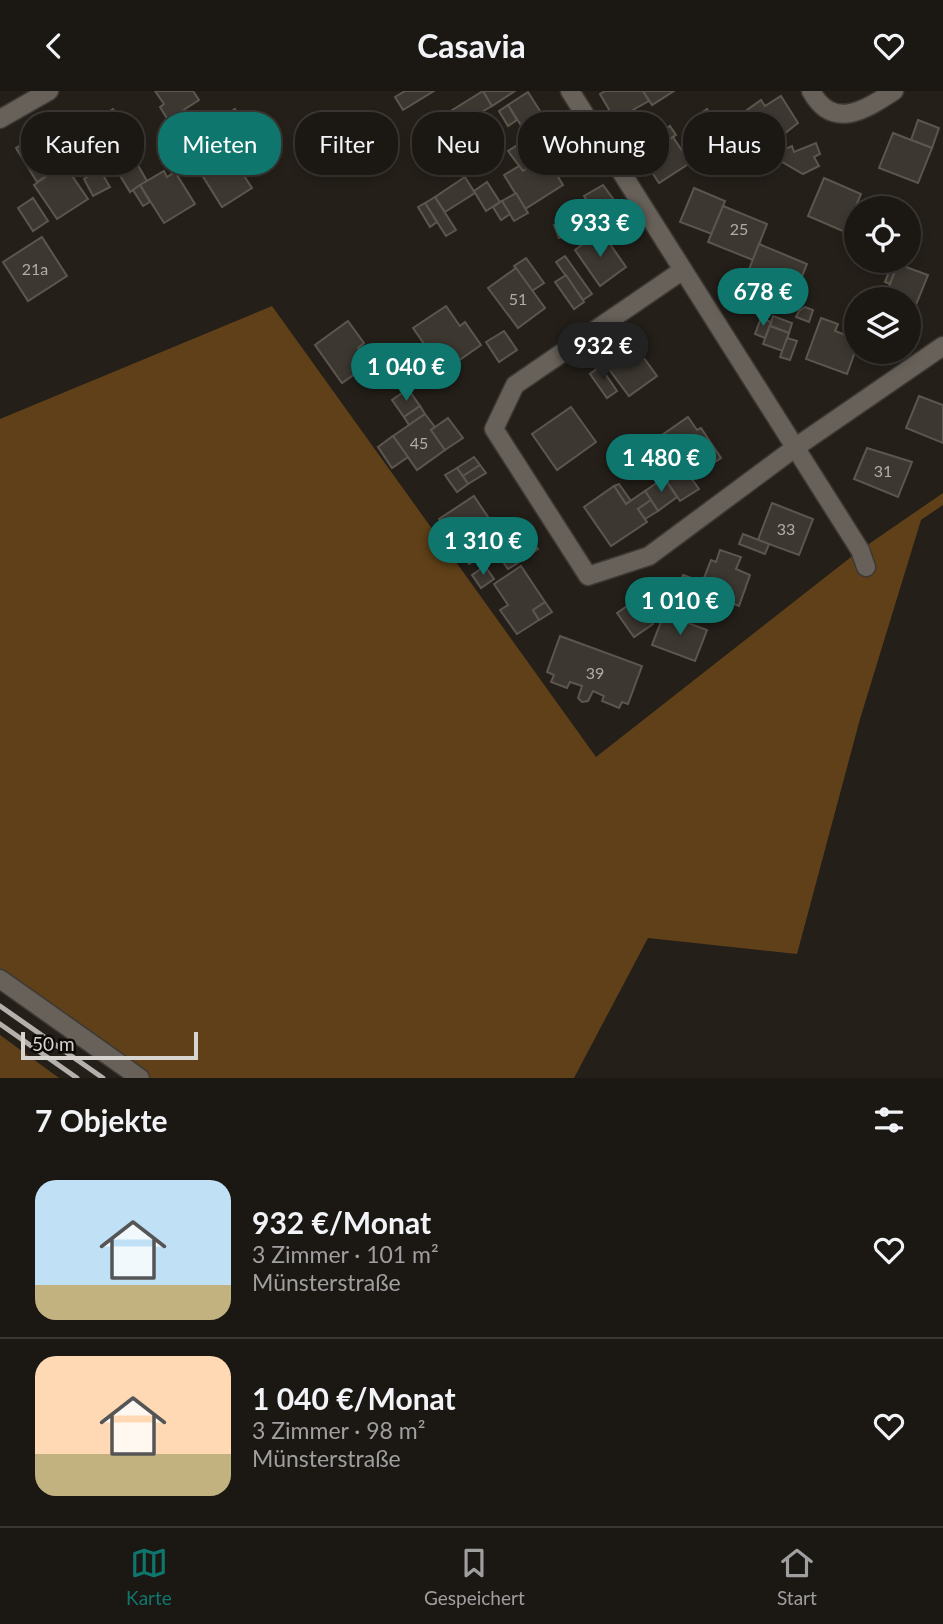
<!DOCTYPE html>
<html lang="de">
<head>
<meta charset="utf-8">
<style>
  body { margin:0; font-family:Lato,sans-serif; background:#282421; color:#f1f3f6; height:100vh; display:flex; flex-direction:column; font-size:26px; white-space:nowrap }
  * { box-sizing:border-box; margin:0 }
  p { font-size:23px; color:#a09fa0 }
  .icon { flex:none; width:38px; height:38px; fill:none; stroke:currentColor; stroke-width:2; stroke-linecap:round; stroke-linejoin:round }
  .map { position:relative; height:987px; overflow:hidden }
  .sheet { display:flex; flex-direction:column; background:#1b1713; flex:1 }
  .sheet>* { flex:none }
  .top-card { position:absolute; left:21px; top:21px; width:901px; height:63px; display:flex; gap:14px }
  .fabs { position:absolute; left:844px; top:105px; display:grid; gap:14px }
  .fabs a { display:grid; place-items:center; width:77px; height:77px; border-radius:50%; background:#1b1713; box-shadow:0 4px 10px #0003,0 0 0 2px #393633; font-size:35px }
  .scale { position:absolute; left:21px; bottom:18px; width:177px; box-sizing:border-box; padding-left:7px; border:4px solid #d7d3cf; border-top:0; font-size:19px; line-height:24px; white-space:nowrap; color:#d7d3cf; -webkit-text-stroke:5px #0c0907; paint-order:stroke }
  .price { position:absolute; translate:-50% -60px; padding:0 16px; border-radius:24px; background:#0f766e; color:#fff; font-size:23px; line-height:46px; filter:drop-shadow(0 2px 4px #0008) }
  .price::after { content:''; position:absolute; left:50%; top:42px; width:21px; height:16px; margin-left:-10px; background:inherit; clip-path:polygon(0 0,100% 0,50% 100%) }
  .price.current { background:#222; color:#fff }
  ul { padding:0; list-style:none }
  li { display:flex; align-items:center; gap:21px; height:175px; padding:0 35px }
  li+li { border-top:2px solid #393633 }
  li span { display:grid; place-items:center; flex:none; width:196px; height:140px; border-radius:21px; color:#555 }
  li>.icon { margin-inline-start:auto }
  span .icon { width:84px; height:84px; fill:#fffc; stroke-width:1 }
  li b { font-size:30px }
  h2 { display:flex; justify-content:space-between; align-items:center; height:84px; padding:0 35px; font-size:30px }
  .chip { padding:0 24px; border-radius:28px; background:#1b1713; box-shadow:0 4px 10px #0003,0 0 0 2px #393633; font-size:24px; line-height:63px }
  .chip.current { background:#0f766e; color:#fff }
  header { display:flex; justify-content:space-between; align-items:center; height:91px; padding:0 35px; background:#1b1713; font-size:32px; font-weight:700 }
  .menu { display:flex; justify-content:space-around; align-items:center; height:98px; border-top:2px solid #393633; background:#1b1713; font-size:19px; color:#a09fa0 }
  .menu a { display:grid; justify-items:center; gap:4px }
  .menu .current { color:#0f766e }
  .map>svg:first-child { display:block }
  .green { fill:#604019 }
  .building { fill:#3d3731; stroke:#5c564f; stroke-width:2 }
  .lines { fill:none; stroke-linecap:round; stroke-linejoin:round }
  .street-casing { stroke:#3d3935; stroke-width:21 }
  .street { stroke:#676159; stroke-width:18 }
  .rail { stroke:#b5b0ac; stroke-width:5 }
  .labels { text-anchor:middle; stroke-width:5; stroke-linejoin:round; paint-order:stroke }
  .number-label { font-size:16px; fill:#b0aca8 }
</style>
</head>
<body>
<header><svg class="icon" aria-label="back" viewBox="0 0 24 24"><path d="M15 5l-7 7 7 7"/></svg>Casavia<svg class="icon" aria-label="heart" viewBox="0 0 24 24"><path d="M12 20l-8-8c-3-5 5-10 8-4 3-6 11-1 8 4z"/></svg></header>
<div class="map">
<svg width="943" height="987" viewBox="0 0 943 987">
  <rect width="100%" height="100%" fill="#241f19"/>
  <g class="green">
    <path d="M272 215 596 666 860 459 943 402V414L921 429 860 628 797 863 648 847 574 987H130L0 884V328Z"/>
    <path d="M0 944 59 987H0Z"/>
  </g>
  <g class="building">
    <path d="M155 0H193L199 9 168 29 160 16 164 13Z"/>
    <path d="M405 0H434L403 19 395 6Z"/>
    <path d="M483 0 492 15 458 35 449 21Z"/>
    <path d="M483 0H515L492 15Z"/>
    <path d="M605 0H643L649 10 615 29 600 3Z"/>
    <path d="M643 0H674L652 14Z"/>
    <path d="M528 1 557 47 527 66 519 53 529 47 508 14Z"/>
    <path d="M781 5 798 32 770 54 768 51 752 61 734 33 750 23 747 19 761 9 765 15Z"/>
    <path d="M508 14 517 29 508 35 499 20Z"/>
    <path d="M113 18 134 53 110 68 88 33Z"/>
    <path d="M235 18 247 38 234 45 222 26Z"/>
    <path d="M707 18 717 34 703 43 693 28Z"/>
    <path d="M182 21 202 53 188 61 168 29Z"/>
    <path d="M918 29 939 37 932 57 911 49Z"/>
    <path d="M670 35 676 44 660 54 655 45Z"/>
    <path d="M713 36 722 50 690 72 681 57Z"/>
    <path d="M247 38 257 57 240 66 230 47Z"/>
    <path d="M43 40 64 73 37 91 16 57Z"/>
    <path d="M893 42 932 57 918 92 879 77Z"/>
    <path d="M673 46 690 72 659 92 642 66Z"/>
    <path d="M816 52 820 63 814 66 819 75 803 83 770 64 792 55 794 61Z"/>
    <path d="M519 53 533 74 523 80 508 60Z"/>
    <path d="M128 57 147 90 130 101 110 68Z"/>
    <path d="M231 65 252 97 222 116 202 84Z"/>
    <path d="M546 66 563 94 525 118 504 84 519 75 523 80Z"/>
    <path d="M64 73 88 108 57 128 34 94Z"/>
    <path d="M100 79 110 96 93 105 84 88Z"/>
    <path d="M164 80 167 86 175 81 195 113 164 132 140 94Z"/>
    <path d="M465 86 475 102 445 121 435 106Z"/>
    <path d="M824 87 861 103 845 141 808 125Z"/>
    <path d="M487 91 500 111 486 120 474 100Z"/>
    <path d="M140 94 150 111 143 115 133 99Z"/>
    <path d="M603 94 617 113 594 121 584 105Z"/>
    <path d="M694 97 725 110 712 143 680 131Z"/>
    <path d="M516 102 528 122 514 130 502 110Z"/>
    <path d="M435 106 456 139 446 145 425 112Z"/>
    <path d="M33 107 48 130 33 140 18 117Z"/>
    <path d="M502 110 510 123 501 129 493 116Z"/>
    <path d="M425 112 437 131 430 136 418 116Z"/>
    <path d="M723 115 767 133 753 169 708 151Z"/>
    <path d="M565 130 570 143 559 147 554 134Z"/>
    <path d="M601 140 626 176 600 195 575 159Z"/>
    <path d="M42 146 67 185 28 210 3 171Z"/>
    <path d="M908 150 918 154 912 169 908 167Z"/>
    <path d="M759 153 807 173 792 210 744 191Z"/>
    <path d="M565 165 592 203 583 209 556 171Z"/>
    <path d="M526 167 544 192 532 200 514 175Z"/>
    <path d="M893 170 898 173 890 193 885 191Z"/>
    <path d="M898 173 928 184 909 231 908 208H884Z"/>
    <path d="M516 177 545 217 518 237 488 197Z"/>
    <path d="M566 184 584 211 574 218 555 191Z"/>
    <path d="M446 215 460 235 465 231 481 254 448 277 434 257 429 260 413 237Z"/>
    <path d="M805 216 813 219 809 231 796 226 799 220Z"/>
    <path d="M773 225 792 232 789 242 770 235Z"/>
    <path d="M761 227 771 231 765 247 755 243Z"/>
    <path d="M821 227 838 233 835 240 856 248V258L847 283 806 268Z"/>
    <path d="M348 230 364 252 358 257 369 273 342 292 315 254Z"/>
    <path d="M770 235 789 242 783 260 763 253Z"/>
    <path d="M504 240 517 259 499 271 486 251Z"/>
    <path d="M787 247 797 250 790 269 780 266Z"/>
    <path d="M633 252 657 285 629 305 605 273Z"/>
    <path d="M434 257 448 277 443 280 429 260Z"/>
    <path d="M600 275 617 300 607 307 590 283Z"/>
    <path d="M408 298 420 315 404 326 392 309Z"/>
    <path d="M919 305 943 314V352L906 337Z"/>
    <path d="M420 315 425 323 409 334 404 326Z"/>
    <path d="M571 316 596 351 557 379 532 343Z"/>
    <path d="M425 323 435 336 431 339 445 359 417 379 393 345Z"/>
    <path d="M688 326 697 339 701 337 721 367 691 387 662 344Z"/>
    <path d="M448 327 463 347 445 359 431 339Z"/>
    <path d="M393 345 408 366 392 377 378 356Z"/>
    <path d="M867 357 912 371 898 406 854 388Z"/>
    <path d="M474 366 480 374 463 385 457 377Z"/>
    <path d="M480 374 486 382 468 393 463 385Z"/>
    <path d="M457 377 468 393 457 401 445 384Z"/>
    <path d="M684 377 699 398 680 410 666 389Z"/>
    <path d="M664 387 677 406 658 420 645 400Z"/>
    <path d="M619 393 631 410 626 413 614 395Z"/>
    <path d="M614 395 626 413 645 400 651 409 638 418 647 431 611 455 584 416Z"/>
    <path d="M474 405 504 450 469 473 439 428Z"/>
    <path d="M651 409 658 420 645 428 638 418Z"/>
    <path d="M772 412 813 428 799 464 758 449Z"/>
    <path d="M743 443 769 453 765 463 739 453Z"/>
    <path d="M529 444 538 458 516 473 507 458Z"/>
    <path d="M507 458 516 473 508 478 498 464Z"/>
    <path d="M720 459 741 466 736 478 750 484 739 515 699 500 711 469 716 471Z"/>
    <path d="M485 475 494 488 481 497 472 484Z"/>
    <path d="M521 475 545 511 533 519 539 529 517 543 500 519 508 514 494 493Z"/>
    <path d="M683 484 703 491 699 500 705 502 702 509 677 500Z"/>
    <path d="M636 509 653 533 634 546 617 522Z"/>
    <path d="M545 511 552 521 539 529 533 519Z"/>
    <path d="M664 523 707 539 695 570 652 554Z"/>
    <path d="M560 545 642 575 628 613 622 611 619 617 602 610 604 605 593 600 588 610 582 611 578 607 582 595 570 591 567 597 551 591 554 584 547 581Z"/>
  </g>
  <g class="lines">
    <defs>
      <g id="street">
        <path d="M570 0 860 459 866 476"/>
        <path d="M811 0C833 40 865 19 894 0"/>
        <path d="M0 28 49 0"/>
        <path d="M683 179 515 294 494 338 588 485 649 465 796 356 943 255"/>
        <path d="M0 888 140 987"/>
      </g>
    </defs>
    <use href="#street" class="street-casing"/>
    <use href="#street" class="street"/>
    <g class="rail">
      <path d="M0 915 103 987"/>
      <path d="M0 933 77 987"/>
    </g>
  </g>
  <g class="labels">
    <g class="number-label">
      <text x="739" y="144">25</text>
      <text x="35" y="184">21a</text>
      <text x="518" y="214">51</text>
      <text x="419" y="358">45</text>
      <text x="883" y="386">31</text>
      <text x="786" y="444">33</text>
      <text x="595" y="588">39</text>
    </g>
  </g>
</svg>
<div class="fabs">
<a><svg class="icon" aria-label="locate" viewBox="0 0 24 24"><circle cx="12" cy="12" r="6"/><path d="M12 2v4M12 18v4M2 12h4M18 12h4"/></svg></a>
<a><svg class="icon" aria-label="layers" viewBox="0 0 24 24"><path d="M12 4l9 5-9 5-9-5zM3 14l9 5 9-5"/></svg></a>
</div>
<div class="scale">50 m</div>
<b class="price" style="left:600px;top:168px">933 €</b>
<b class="price" style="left:763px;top:237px">678 €</b>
<b class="price current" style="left:603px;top:291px">932 €</b>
<b class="price" style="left:406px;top:312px">1 040 €</b>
<b class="price" style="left:661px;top:403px">1 480 €</b>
<b class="price" style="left:483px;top:486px">1 310 €</b>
<b class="price" style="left:680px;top:546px">1 010 €</b>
<div class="top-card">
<a class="chip">Kaufen</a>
<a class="chip current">Mieten</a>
<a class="chip">Filter</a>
<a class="chip">Neu</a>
<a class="chip">Wohnung</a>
<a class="chip">Haus</a>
</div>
</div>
<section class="sheet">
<h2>7 Objekte<svg class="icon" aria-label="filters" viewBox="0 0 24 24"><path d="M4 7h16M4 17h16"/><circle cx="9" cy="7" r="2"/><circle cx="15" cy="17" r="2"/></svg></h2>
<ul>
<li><span style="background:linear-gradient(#bfe0f5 75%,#c2b280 0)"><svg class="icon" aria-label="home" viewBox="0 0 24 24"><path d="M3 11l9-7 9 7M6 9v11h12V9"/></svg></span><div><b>932 €/Monat</b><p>3 Zimmer · 101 m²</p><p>Münsterstraße</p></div><svg class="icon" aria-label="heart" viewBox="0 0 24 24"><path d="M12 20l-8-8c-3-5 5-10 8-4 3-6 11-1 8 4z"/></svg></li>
<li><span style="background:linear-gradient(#ffd9b3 70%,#c2b280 0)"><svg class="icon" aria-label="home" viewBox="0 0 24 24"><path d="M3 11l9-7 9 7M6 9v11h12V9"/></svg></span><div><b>1 040 €/Monat</b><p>3 Zimmer · 98 m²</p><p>Münsterstraße</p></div><svg class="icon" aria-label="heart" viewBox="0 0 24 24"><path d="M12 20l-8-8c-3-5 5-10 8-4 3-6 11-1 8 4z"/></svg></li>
</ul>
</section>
<nav class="menu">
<a class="current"><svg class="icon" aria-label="map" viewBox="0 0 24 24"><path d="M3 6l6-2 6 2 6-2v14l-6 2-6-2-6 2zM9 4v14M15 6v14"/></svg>Karte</a>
<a><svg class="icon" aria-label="saved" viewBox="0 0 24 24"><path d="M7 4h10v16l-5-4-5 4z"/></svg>Gespeichert</a>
<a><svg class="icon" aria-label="home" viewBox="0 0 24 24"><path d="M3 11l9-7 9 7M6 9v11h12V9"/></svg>Start</a>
</nav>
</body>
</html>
